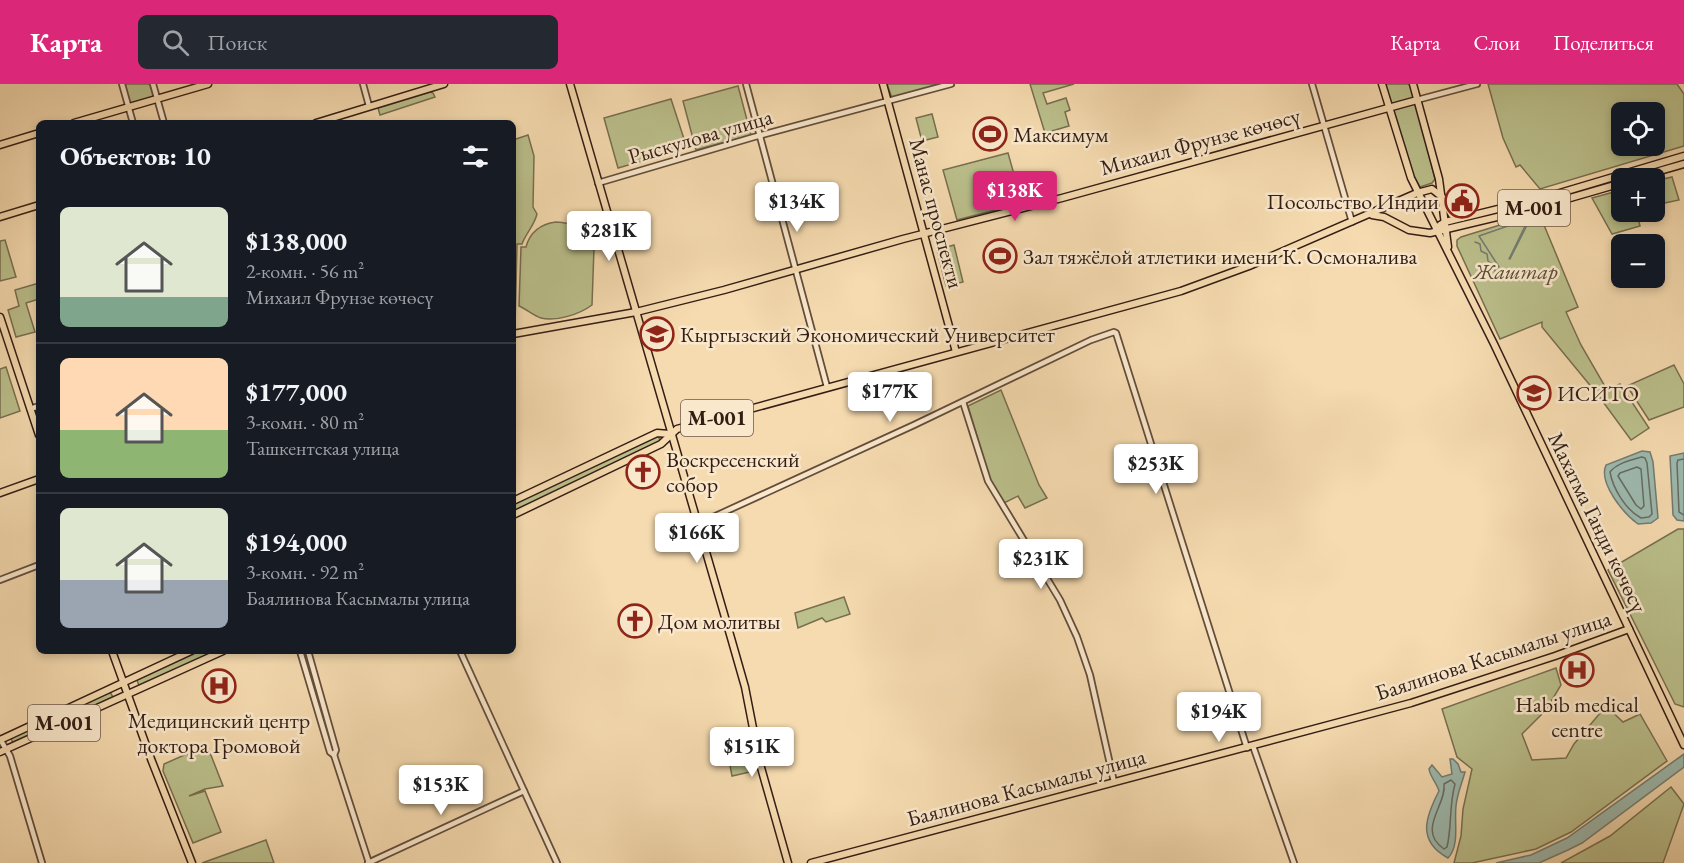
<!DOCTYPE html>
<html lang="ru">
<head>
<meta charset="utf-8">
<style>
  body { margin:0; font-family:"EB Garamond",serif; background:#242831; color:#f1f3f6; height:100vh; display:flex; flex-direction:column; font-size:22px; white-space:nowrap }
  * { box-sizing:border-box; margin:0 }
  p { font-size:20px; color:#9ea1a6 }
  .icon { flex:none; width:33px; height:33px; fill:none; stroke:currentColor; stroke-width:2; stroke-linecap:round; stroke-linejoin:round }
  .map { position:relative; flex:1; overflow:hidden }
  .side { position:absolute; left:36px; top:36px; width:480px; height:534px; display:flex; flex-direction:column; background:#171b24; border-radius:9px; box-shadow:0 3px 9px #0003 }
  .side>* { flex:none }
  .fabs { position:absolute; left:1611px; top:18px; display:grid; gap:12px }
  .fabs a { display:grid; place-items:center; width:54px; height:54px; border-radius:9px; background:#171b24; box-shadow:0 3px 9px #0003; font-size:30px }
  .price { position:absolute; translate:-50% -51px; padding:0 14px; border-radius:6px; background:#fff; color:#222; font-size:20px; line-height:39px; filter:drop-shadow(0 2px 3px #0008) }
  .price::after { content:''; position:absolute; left:50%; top:36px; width:18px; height:14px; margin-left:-9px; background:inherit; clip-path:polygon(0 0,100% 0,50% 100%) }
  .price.current { background:#db2777; color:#fff }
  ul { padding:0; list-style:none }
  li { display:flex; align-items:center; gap:18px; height:150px; padding:0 24px }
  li+li { border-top:2px solid #363941 }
  li span { display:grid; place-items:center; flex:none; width:168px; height:120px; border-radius:9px; color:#555 }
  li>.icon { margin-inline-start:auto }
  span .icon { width:72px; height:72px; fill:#fffc; stroke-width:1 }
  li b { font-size:26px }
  h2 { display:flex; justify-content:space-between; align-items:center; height:72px; padding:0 24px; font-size:26px }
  header { display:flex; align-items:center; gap:36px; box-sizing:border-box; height:84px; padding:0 30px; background:#db2777; color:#fff }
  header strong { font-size:28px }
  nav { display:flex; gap:33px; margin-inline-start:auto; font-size:21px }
  .search { width:420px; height:54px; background:#242831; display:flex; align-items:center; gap:15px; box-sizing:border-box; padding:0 21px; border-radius:9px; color:#9ea1a6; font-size:22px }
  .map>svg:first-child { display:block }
  .green { fill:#bbc08c; stroke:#786e50; stroke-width:1.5; fill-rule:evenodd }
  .water { fill:#9dbbb0; stroke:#737c72; stroke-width:1.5 }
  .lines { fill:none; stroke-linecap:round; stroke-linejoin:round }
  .shore { stroke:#686c62; stroke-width:1.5 }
  .stream { stroke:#737c72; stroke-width:1.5 }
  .minor-casing { stroke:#644c3b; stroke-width:8 }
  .major-casing { stroke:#341d14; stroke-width:9 }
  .minor { stroke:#f9e8cc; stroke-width:4.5 }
  .major { stroke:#f6dbb0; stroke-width:6 }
  .labels { text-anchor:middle; stroke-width:5; stroke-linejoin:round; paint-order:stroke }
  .shield { fill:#f9e8cc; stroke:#6f5a4b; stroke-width:1.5 }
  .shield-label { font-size:21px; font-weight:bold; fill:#341d14 }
  .poi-label { font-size:22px; fill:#341d14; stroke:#f9e8cc; text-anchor:start }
  .street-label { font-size:22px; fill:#341d14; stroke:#f9e8cc }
  .park-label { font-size:22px; font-style:italic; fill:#5c4e38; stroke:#f9e8cc }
</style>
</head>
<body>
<header>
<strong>Карта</strong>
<div class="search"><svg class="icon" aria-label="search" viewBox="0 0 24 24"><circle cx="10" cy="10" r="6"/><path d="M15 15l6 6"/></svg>Поиск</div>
<nav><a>Карта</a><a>Слои</a><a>Поделиться</a></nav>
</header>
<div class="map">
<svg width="1684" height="779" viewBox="0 0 1684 779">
  <rect width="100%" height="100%" fill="#f6dbb0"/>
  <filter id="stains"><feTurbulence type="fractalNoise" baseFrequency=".00333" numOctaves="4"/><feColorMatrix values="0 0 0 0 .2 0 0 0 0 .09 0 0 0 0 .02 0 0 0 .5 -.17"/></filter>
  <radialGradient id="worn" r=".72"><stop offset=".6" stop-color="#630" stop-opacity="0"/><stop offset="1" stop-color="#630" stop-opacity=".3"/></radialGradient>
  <g class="green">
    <path d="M123 0H150L155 15 130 22Z"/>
    <path d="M887 0H943L892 14Z"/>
    <path d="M1030 0H1074L1043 9 1047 20 1066 14 1070 26 1065 28 1069 42 1045 49Z"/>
    <path d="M1384 0H1411L1415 15 1390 22Z"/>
    <path d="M1488 0H1677L1684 10V62L1540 105 1520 81 1516 83 1503 54ZM1622 28H1654V62H1622Z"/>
    <path d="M738 2 751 51 696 66 683 17Z"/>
    <path d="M430 8 433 9 435 13 380 31 378 24Z"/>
    <path d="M671 15 687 64 618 84 604 34Z"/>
    <path d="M1416 19 1435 95 1432 99 1420 103 1404 75 1391 26Z"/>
    <path d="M932 30 938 53 922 57 916 34Z"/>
    <path d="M528 51 534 72 533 123 537 130C534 142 526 149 522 160H517L515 243H513V56Z"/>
    <path d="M1008 69 1022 119 957 136 943 86Z"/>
    <path d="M1672 93 1679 116 1655 121V97Z"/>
    <path d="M1621 106 1622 128H1643L1638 134 1640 142 1612 150 1592 114Z"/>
    <path d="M1539 129 1578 223 1566 228 1581 261 1607 306 1620 300 1649 344 1631 356 1598 311 1542 243V238L1500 255 1457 162V156L1461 153Z"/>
    <path d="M556 138C573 138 585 147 589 164H594L592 221C580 230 556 238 541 234 534 232 526 225 519 222L521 163H526C530 148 541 140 556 138Z"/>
    <path d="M5 156 16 193 0 197V157Z"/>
    <path d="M954 161 963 198 946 202 937 166Z"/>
    <path d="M39 199V215L26 219 35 248 16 253 8 226 19 222 15 206Z"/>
    <path d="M1674 281 1684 300V323L1649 336 1627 302Z"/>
    <path d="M6 283 20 327 0 334V285Z"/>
    <path d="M1001 306 1039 401 1047 414 1025 424 1018 412 1004 419 989 393 968 322Z"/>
    <path d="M658 352 661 358 513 428V420Z"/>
    <path d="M1678 445H1684V623L1675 620 1608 486Z"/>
    <path d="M844 513 850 530 826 538 822 534 798 544 795 529Z"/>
    <path d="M200 567H217L139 602 137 596Z"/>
    <path d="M1556 584 1561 601 1546 626 1522 650 1532 676 1566 674 1574 660 1606 622 1623 638 1640 630 1667 677 1571 748 1536 765 1472 779H1454L1461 752 1463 725 1472 685 1457 673 1442 625Z"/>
    <path d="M110 608 113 613 13 660 11 654Z"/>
    <path d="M207 661 223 702 205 705 189 712 205 707 221 748 193 759 163 687 164 680Z"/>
    <path d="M746 667 750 688 732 692 728 671Z"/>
    <path d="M1671 703 1684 720 1663 779H1561L1610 752Z"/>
    <path d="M266 756 274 779H202Z"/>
  </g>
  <g class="water">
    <path d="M1642 367 1650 368 1653 378 1658 434 1651 439 1638 440C1624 430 1598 399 1606 381Z"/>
    <path d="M1684 369V437L1677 436 1673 431 1670 372Z"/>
    <path d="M1684 670V683L1582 759 1568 766 1539 779H1496L1531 771 1567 754Z"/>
    <path d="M1450 675H1453L1458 680 1461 688H1465C1462 699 1457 710 1456 722 1454 738 1460 762 1448 774 1416 757 1426 732 1439 707 1437 699 1430 693 1429 685L1432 681 1442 693 1452 690Z"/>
  </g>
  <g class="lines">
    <g class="shore">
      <path d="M1642 373 1645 374 1647 379 1652 430 1649 433 1641 434C1626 426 1613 405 1610 388 1617 379 1631 376 1642 373Z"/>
      <path d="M1684 375 1678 376 1677 379 1679 428 1684 431"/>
      <path d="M1637 383 1641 385 1644 422 1641 425 1636 421 1618 392 1620 389Z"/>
      <path d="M1451 696 1455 700C1449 721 1452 742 1447 763L1444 765C1416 746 1447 721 1444 700Z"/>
    </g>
    <g class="stream">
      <path d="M1475 158 1480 160 1481 167 1487 170 1488 177 1494 181 1495 187"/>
      <path d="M1509 175 1528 136"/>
      <path d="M1510 175 1530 135 1538 132"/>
      <path d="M1499 183 1479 152 1528 135"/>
    </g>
    <defs>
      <g id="minor">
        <path d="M122 0 133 39"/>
        <path d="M153 0 164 39"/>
        <path d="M363 0 369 22"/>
        <path d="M746 0 827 303"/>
        <path d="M1312 0 1352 138"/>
        <path d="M1417 16 1477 0"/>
        <path d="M598 99 754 53 951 0"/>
        <path d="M963 318 988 397 1060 516 1077 553 1090 591 1114 698"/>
        <path d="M30 325 39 322"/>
        <path d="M698 440 914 341 1091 256 1114 248 1116 249 1247 664"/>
        <path d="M0 496 39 481"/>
        <path d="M300 567 330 668 334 671 369 779"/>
        <path d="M308 567 336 666 334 671"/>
        <path d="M460 567 557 779"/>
        <path d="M0 655 10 672 42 779"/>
        <path d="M1253 662 1294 779"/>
        <path d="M368 779 524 707"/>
      </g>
      <g id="major">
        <path d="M570 0 731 554 745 603 760 680 788 779"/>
        <path d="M883 0 956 268"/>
        <path d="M1382 0 1411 94 1494 260 1684 661"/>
        <path d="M1413 0 1439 95 1448 163"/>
        <path d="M74 39 208 0"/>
        <path d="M316 39 444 0"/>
        <path d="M0 61 39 49"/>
        <path d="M1635 94 1684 80"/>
        <path d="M1444 118 1452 131 1462 134"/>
        <path d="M1372 131 1384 133 1409 146 1430 149 1539 123 1622 99"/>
        <path d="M0 133 39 121"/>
        <path d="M1436 145 1440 141 1445 138 1543 114 1684 72"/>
        <path d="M0 233 39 351"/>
        <path d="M513 250 636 228 724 206 903 155 1062 114 1417 16"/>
        <path d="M0 409 39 395"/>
        <path d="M513 417 657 349 670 350"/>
        <path d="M513 431 661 360 677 345 1181 207 1249 182 1417 109 1432 105 1442 113"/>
        <path d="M112 567 151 675 192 779"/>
        <path d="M0 656 191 567"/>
        <path d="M0 668 223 567"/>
        <path d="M811 779 1411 619 1555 572 1629 545"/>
      </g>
    </defs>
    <use href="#minor" class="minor-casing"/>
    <use href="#major" class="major-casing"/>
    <use href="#minor" class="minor"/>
    <use href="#major" class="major"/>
  </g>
  <defs>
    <symbol id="stadium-ring" viewBox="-11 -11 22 22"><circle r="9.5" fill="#f9e8cc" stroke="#8f2418" stroke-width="1.5"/><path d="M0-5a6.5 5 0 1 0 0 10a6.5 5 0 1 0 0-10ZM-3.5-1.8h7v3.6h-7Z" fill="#8f2418"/></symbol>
    <symbol id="civic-ring" viewBox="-11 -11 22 22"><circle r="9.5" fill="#f9e8cc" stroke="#8f2418" stroke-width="1.5"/><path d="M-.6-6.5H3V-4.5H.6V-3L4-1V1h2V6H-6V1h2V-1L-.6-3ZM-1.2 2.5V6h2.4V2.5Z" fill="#8f2418"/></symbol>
    <symbol id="university-ring" viewBox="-11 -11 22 22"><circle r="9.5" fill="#f9e8cc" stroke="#8f2418" stroke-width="1.5"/><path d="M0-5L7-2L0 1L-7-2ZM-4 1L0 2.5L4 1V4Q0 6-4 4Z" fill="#8f2418"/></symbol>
    <symbol id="church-ring" viewBox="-11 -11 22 22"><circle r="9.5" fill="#f9e8cc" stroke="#8f2418" stroke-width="1.5"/><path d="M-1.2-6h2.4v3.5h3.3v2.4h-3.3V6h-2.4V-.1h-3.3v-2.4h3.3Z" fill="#8f2418"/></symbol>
    <symbol id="hospital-ring" viewBox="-11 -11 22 22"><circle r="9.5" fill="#f9e8cc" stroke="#8f2418" stroke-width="1.5"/><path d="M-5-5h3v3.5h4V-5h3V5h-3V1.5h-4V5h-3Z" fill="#8f2418"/></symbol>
  </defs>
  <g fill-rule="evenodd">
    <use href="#stadium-ring" x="971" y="31" width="38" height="38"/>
    <use href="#civic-ring" x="1443" y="98" width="38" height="38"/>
    <use href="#stadium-ring" x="981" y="153" width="38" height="38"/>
    <use href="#university-ring" x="638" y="231" width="38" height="38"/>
    <use href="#university-ring" x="1515" y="290" width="38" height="38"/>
    <use href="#church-ring" x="624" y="369" width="38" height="38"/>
    <use href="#church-ring" x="616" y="518" width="38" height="38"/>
    <use href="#hospital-ring" x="1558" y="567" width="38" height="38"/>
    <use href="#hospital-ring" x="200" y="583" width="38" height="38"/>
  </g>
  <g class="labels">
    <g class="shield">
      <rect x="1498" y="106" width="72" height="36" rx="4.5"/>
      <rect x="681" y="316" width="72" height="36" rx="4.5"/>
      <rect x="28" y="621" width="72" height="36" rx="4.5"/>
    </g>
    <g class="shield-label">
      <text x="1534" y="131">М-001</text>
      <text x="717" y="341">М-001</text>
      <text x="64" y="646">М-001</text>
    </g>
    <g class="poi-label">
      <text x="1013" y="58">Максимум</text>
      <text x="1439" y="125" text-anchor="end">Посольство Индии</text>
      <text x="1023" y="180">Зал тяжёлой атлетики имени К. Осмоналива</text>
      <text x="680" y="258">Кыргызский Экономический Университет</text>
      <text x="1557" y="317">ИСИТО</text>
      <text x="666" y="383">Воскресенский<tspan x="666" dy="25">собор</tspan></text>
      <text x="658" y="545">Дом молитвы</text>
      <text x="1577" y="628" text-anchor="middle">Habib medical<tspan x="1577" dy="25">centre</tspan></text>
      <text x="219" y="644" text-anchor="middle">Медицинский центр<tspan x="219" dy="25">доктора Громовой</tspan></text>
    </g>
    <g class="street-label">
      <text transform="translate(700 52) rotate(-16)" y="8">Рыскулова улица</text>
      <text transform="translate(1200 57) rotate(-15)" y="8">Михаил Фрунзе көчөсү</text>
      <text transform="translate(937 129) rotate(75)" y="8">Манас проспекти</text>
      <text transform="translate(1598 438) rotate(64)" y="8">Махатма Ганди көчөсү</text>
      <text transform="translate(1493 571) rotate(-18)" y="8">Баялинова Касымалы улица</text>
      <text transform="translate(1026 703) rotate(-15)" y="8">Баялинова Касымалы улица</text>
    </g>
    <g class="park-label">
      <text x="1516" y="195">Жаштар</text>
    </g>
  </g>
  <rect width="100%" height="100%" filter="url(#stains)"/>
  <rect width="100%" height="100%" fill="url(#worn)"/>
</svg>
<div class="fabs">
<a><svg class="icon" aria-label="locate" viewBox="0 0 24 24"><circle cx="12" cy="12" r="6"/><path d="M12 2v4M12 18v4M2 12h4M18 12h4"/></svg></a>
<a>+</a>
<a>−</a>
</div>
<b class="price current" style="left:1015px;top:138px">$138K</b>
<b class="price" style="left:797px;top:149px">$134K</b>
<b class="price" style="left:609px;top:178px">$281K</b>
<b class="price" style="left:890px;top:339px">$177K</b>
<b class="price" style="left:1156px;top:411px">$253K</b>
<b class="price" style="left:697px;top:480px">$166K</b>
<b class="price" style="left:1041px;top:506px">$231K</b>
<b class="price" style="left:1219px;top:659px">$194K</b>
<b class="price" style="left:752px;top:694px">$151K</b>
<b class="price" style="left:441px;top:732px">$153K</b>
<section class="side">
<h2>Объектов: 10<svg class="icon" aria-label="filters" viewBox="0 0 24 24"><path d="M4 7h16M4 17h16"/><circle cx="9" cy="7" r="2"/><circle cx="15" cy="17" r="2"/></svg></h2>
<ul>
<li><span style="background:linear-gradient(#dfe7d0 75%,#7fa58c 0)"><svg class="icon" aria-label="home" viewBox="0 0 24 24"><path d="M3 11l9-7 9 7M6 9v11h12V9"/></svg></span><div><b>$138,000</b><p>2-комн. · 56 m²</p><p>Михаил Фрунзе көчөсү</p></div></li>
<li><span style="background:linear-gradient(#ffd9b3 60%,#8fb573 0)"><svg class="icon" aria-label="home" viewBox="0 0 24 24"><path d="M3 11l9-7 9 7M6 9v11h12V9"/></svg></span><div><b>$177,000</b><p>3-комн. · 80 m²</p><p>Ташкентская улица</p></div></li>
<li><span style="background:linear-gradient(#dfe7d0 60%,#9aa5b1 0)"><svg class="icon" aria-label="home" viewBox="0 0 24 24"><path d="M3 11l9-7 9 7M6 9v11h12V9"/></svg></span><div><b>$194,000</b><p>3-комн. · 92 m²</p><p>Баялинова Касымалы улица</p></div></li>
</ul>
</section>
</div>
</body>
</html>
